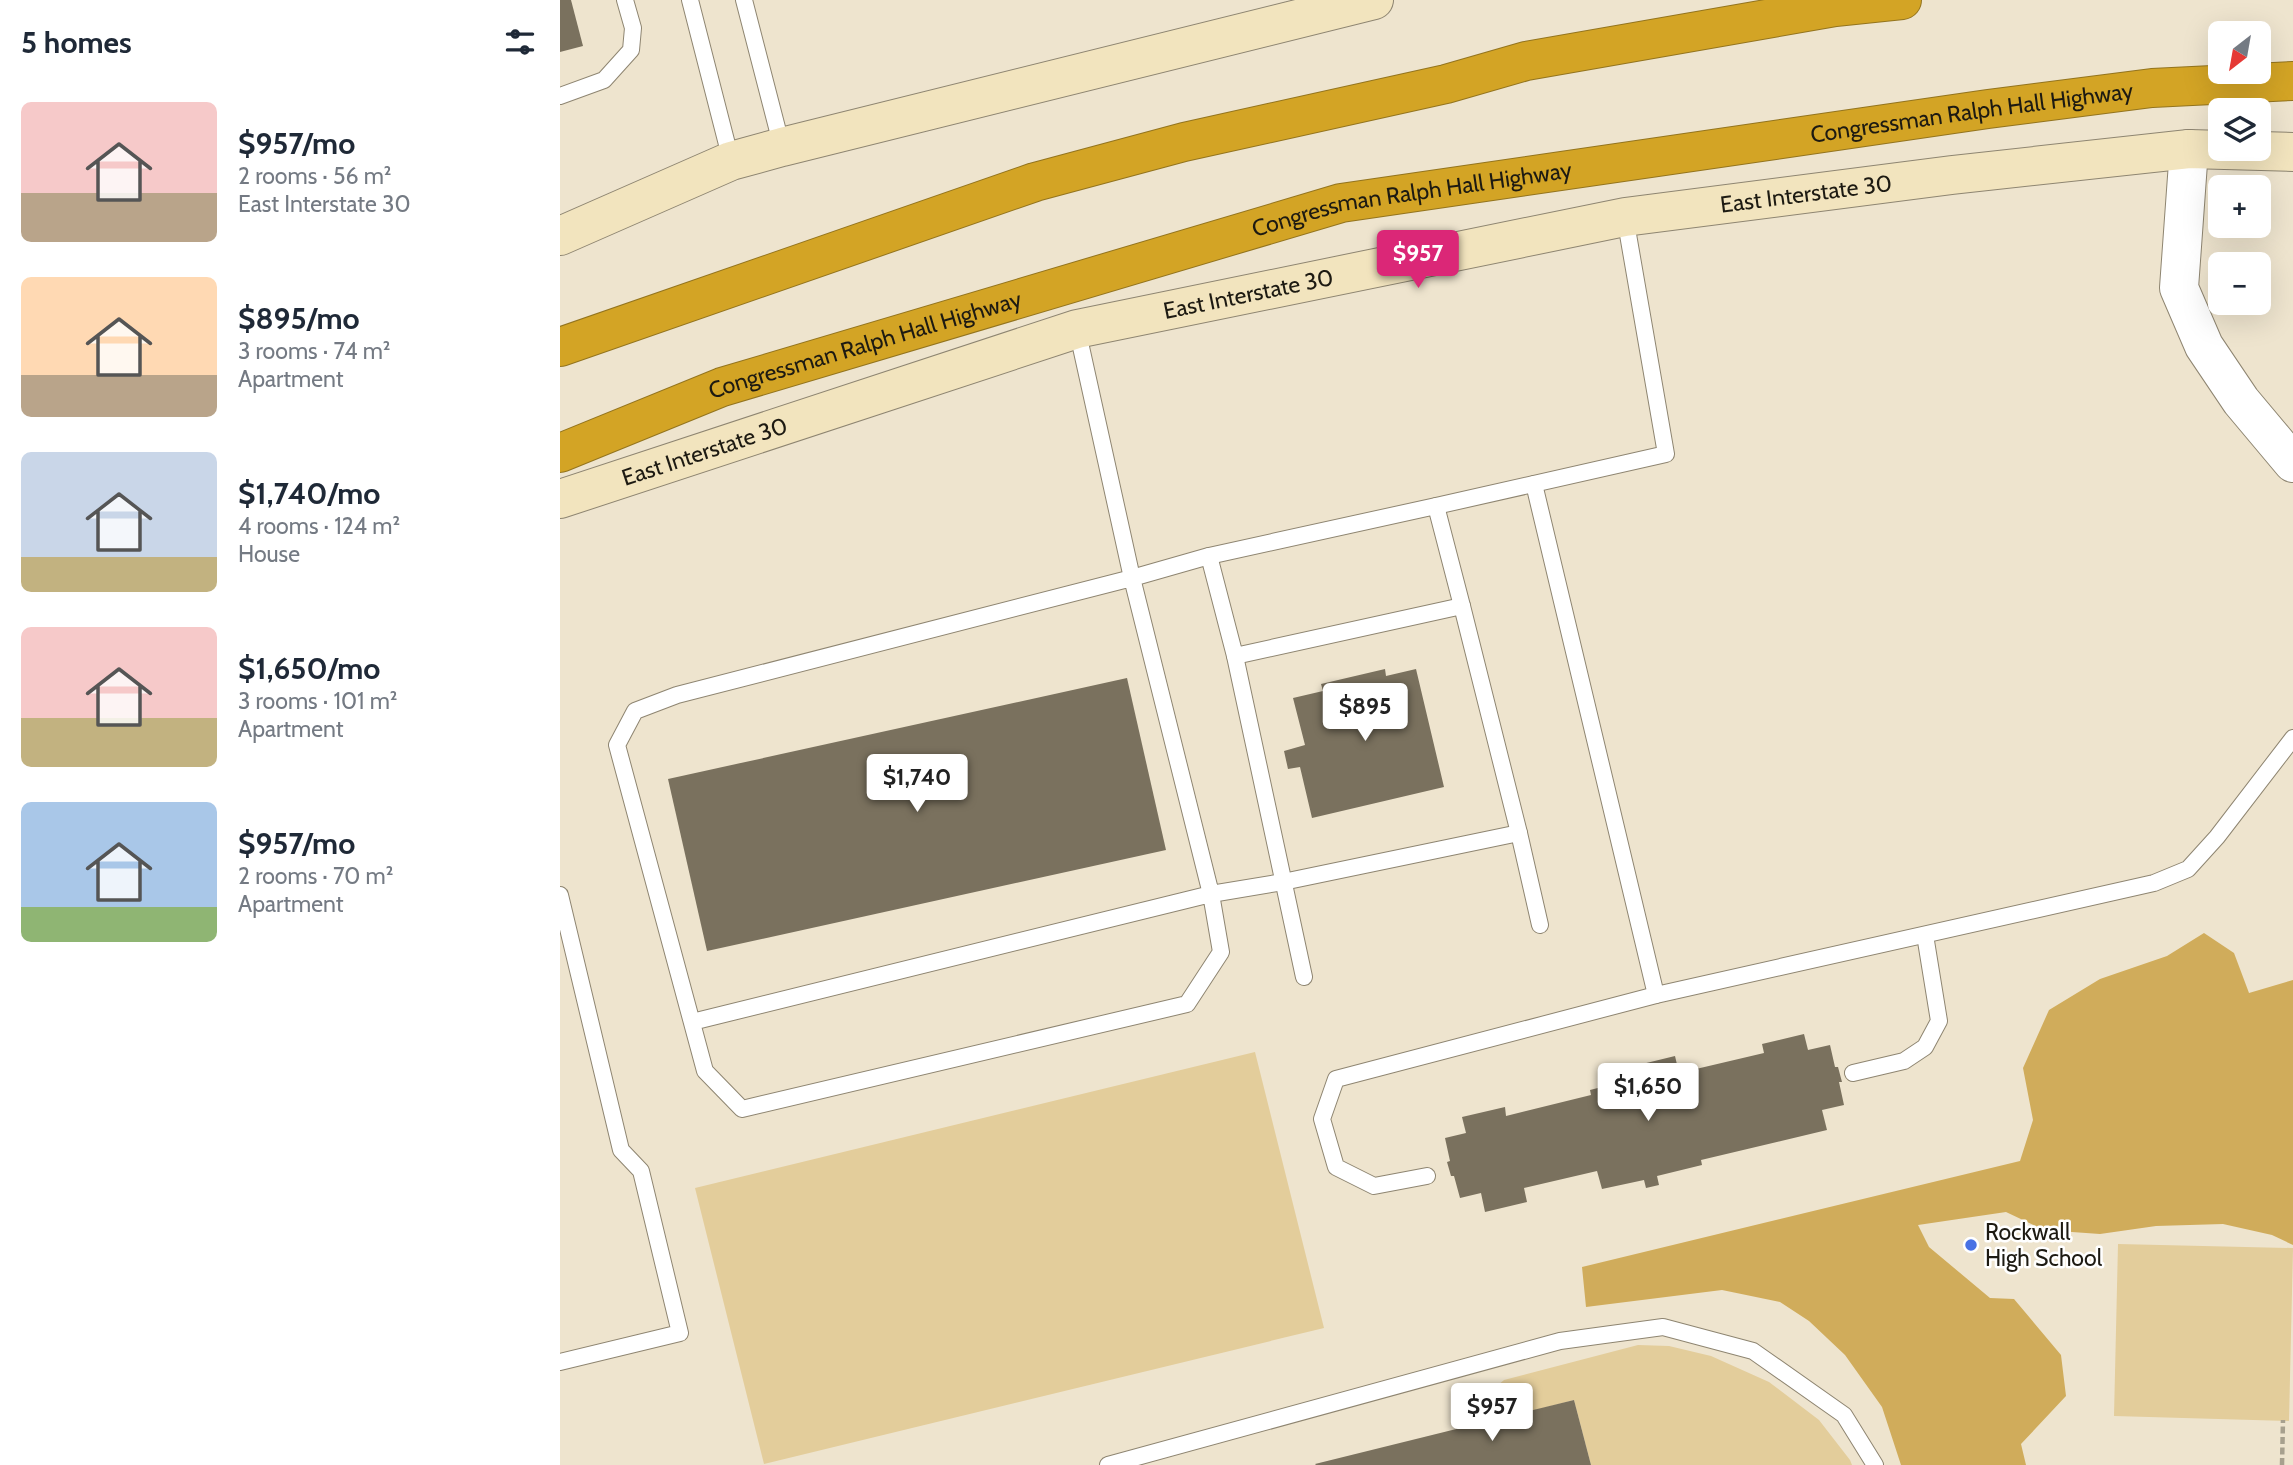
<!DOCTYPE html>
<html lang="en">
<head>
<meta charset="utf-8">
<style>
  body { margin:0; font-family:Cabin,sans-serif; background:#f6f6f7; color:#1f2937; height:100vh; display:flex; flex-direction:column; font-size:26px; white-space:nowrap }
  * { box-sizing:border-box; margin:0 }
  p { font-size:23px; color:#747a83 }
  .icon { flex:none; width:38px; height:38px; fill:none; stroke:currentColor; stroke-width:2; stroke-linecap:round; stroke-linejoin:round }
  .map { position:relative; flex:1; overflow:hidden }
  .side { display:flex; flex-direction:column; background:#fff; width:560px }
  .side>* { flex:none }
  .needle { width:46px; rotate:211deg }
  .tools { position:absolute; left:1648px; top:21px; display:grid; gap:14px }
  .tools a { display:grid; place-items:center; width:63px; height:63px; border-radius:10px; background:#fff; box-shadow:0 7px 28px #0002; font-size:35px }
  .price { position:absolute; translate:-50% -60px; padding:0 16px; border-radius:7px; background:#fff; color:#222; font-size:23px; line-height:46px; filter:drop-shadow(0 2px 4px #0008) }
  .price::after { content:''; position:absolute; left:50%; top:42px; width:21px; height:16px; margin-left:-10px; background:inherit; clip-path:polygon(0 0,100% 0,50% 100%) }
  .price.on { background:#db2777; color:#fff }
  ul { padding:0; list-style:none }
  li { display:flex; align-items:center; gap:21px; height:175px; padding:0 21px }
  li span { display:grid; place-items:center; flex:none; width:196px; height:140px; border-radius:10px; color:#555 }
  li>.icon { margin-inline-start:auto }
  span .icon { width:84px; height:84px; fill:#fffc; stroke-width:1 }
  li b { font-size:30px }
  h2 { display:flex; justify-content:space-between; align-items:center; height:84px; padding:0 21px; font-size:30px }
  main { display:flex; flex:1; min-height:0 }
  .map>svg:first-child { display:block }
  .green { fill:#e3cd9b }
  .forest { fill:#d0ac5b }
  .building { fill:#7a715e }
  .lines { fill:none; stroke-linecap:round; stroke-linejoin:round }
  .service-casing { stroke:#8e8571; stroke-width:18 }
  .tertiary-casing { stroke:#8e8571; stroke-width:40 }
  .secondary-casing { stroke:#8e8571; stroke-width:40 }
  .motorway-casing { stroke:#93741e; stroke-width:40 }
  .path { stroke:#a7a08e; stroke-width:4.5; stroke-dasharray:7 3.5; stroke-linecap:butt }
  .service { stroke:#fff; stroke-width:16 }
  .tertiary { stroke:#fff; stroke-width:38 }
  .secondary { stroke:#f2e4be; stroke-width:38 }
  .motorway { stroke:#d3a425; stroke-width:38 }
  .poi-dot { fill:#4871e4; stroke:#fff; stroke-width:2.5 }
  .labels { text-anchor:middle; stroke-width:5; stroke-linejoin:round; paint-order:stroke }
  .street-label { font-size:23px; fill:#1d1a12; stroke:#fff }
  .poi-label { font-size:23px; fill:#1d1a12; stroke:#fff; text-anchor:start }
</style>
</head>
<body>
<main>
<section class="side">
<h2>5 homes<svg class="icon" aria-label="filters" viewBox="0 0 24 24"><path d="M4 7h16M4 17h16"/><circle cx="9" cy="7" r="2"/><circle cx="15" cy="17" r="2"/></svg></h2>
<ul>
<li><span style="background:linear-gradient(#f6c9c9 65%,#b9a48a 0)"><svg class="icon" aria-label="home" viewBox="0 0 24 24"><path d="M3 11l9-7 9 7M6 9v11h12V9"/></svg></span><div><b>$957/mo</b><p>2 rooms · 56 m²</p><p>East Interstate 30</p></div></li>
<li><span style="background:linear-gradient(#ffd9b3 70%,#b9a48a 0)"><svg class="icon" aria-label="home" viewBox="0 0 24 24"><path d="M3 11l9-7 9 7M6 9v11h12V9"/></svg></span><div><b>$895/mo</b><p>3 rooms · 74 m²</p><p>Apartment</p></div></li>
<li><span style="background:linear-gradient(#c9d6e8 75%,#c2b280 0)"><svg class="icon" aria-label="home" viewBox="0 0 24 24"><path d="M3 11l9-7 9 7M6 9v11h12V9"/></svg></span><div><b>$1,740/mo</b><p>4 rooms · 124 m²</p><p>House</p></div></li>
<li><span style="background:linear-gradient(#f6c9c9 65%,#c2b280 0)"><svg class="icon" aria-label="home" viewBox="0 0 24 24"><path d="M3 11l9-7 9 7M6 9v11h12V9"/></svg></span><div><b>$1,650/mo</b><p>3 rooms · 101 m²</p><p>Apartment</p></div></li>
<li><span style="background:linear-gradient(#a9c7e8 75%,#8fb573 0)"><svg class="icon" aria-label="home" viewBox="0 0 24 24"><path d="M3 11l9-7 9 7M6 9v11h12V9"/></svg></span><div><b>$957/mo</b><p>2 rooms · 70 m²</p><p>Apartment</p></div></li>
</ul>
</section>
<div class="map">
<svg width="1733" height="1465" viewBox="0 0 1733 1465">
  <rect width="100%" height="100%" fill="#eee4ce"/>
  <g class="green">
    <path d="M695 1052 764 1328 204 1464 135 1188Z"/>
    <path d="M1558 1244 1733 1248 1729 1421 1554 1416Z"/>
    <path d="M1078 1345 1109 1346 1151 1356 1209 1382 1259 1420 1290 1460 1292 1465H1031L1014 1400 952 1416 944 1412 937 1386 944 1380Z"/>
  </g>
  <path class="forest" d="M1644 933 1674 953 1689 993 1733 980V1245L1712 1235 1663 1224 1596 1226 1540 1234 1484 1230 1446 1212 1358 1225 1369 1247 1430 1298 1454 1299 1501 1355 1506 1396 1461 1444 1466 1465H1341L1322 1407 1285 1355 1249 1321 1220 1302 1162 1290 1026 1307 1022 1267 1460 1161 1473 1120 1463 1068 1489 1010 1540 979 1607 956Z"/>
  <g class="building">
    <path d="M0 0H11L23 46 0 52Z"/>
    <path d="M825 669 826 676 856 669 884 787 752 818 740 767 728 769 724 751 745 745 733 698 763 691 761 684Z"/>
    <path d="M567 678 606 850 147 951 108 779Z"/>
    <path d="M1244 1034 1248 1050 1270 1045 1275 1067H1278L1282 1082H1279L1284 1105 1262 1110 1267 1130 1141 1160 1142 1165 1097 1176 1099 1185 1086 1188 1084 1180 1042 1189 1037 1171 964 1188 967 1202 925 1212 921 1193 900 1198 894 1176H891L887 1162 890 1161 885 1138 906 1133 902 1117 945 1107 946 1116 1031 1095 1030 1090 1073 1079 1070 1067 1115 1056 1119 1073 1204 1053 1202 1044Z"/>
    <path d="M1014 1400 1031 1465H756L755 1464Z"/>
  </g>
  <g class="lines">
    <defs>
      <g id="service">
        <path d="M130 0 171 160"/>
        <path d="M184 0 222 147"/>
        <path d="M0 96 44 80 71 50 73 28 65 0"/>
        <path d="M876 506 1106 454 1065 217"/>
        <path d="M649 556 876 506 902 606"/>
        <path d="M675 656 744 977"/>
        <path d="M959 833 980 925"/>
        <path d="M0 895 61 1150 81 1171 120 1333 0 1362"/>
        <path d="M1096 995 1594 883 1628 869 1657 837 1733 738"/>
        <path d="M132 1022 651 894 723 882 959 833 902 606 675 656 649 556 572 578 117 695 75 711 57 745 145 1071 182 1109 627 1004 661 952 651 894 572 578 517 329"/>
        <path d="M1293 1073 1344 1061 1365 1047 1379 1021 1365 935"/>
        <path d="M867 1176 814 1186 776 1167 762 1119 776 1079 1096 995 974 484"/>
        <path d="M548 1465 1000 1341 1103 1327 1193 1351 1284 1415 1315 1465"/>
      </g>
      <path id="tertiary" d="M1629 149 1619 288 1644 346 1681 401 1733 463"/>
      <g id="secondary">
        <path d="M0 236 171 161 222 147 814 0"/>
        <path id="s1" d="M0 499 517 329 1065 217 1392 175 1629 149 1733 152"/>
      </g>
      <g id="motorway">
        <path d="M0 347 475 182 624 142 886 84 966 61 1275 7 1342 0"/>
        <path id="s2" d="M0 453 162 387 781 203 1428 109 1592 88 1733 81"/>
      </g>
    </defs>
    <use href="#service" class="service-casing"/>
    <use href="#tertiary" class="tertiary-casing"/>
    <use href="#secondary" class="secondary-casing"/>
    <use href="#motorway" class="motorway-casing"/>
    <path class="path" d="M1722 1465 1723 1420"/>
    <use href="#service" class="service"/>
    <use href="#tertiary" class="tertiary"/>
    <use href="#secondary" class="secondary"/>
    <use href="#motorway" class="motorway"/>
  </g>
  <circle class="poi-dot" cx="1411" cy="1245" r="7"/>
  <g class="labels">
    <g class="street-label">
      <text dy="8" stroke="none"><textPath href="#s2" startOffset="1458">Congressman Ralph Hall Highway</textPath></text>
      <text dy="8" stroke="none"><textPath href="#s1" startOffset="1286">East Interstate 30</textPath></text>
      <text dy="8" stroke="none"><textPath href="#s2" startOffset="891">Congressman Ralph Hall Highway</textPath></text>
      <text dy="8" stroke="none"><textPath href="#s1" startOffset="719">East Interstate 30</textPath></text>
      <text dy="8" stroke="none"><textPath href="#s2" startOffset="324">Congressman Ralph Hall Highway</textPath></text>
      <text dy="8" stroke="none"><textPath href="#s1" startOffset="152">East Interstate 30</textPath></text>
    </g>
    <g class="poi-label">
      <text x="1425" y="1240">Rockwall<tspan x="1425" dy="26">High School</tspan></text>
    </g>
  </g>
</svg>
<div class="tools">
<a><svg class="needle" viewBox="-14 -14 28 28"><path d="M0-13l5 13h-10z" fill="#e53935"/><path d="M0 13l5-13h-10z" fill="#747a83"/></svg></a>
<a><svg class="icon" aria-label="layers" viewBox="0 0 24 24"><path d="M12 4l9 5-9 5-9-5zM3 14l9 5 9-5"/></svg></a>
<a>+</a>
<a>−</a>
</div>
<b class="price on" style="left:858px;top:290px">$957</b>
<b class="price" style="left:805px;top:743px">$895</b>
<b class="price" style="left:357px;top:814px">$1,740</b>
<b class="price" style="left:1088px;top:1123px">$1,650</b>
<b class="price" style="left:932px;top:1443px">$957</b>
</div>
</main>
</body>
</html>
